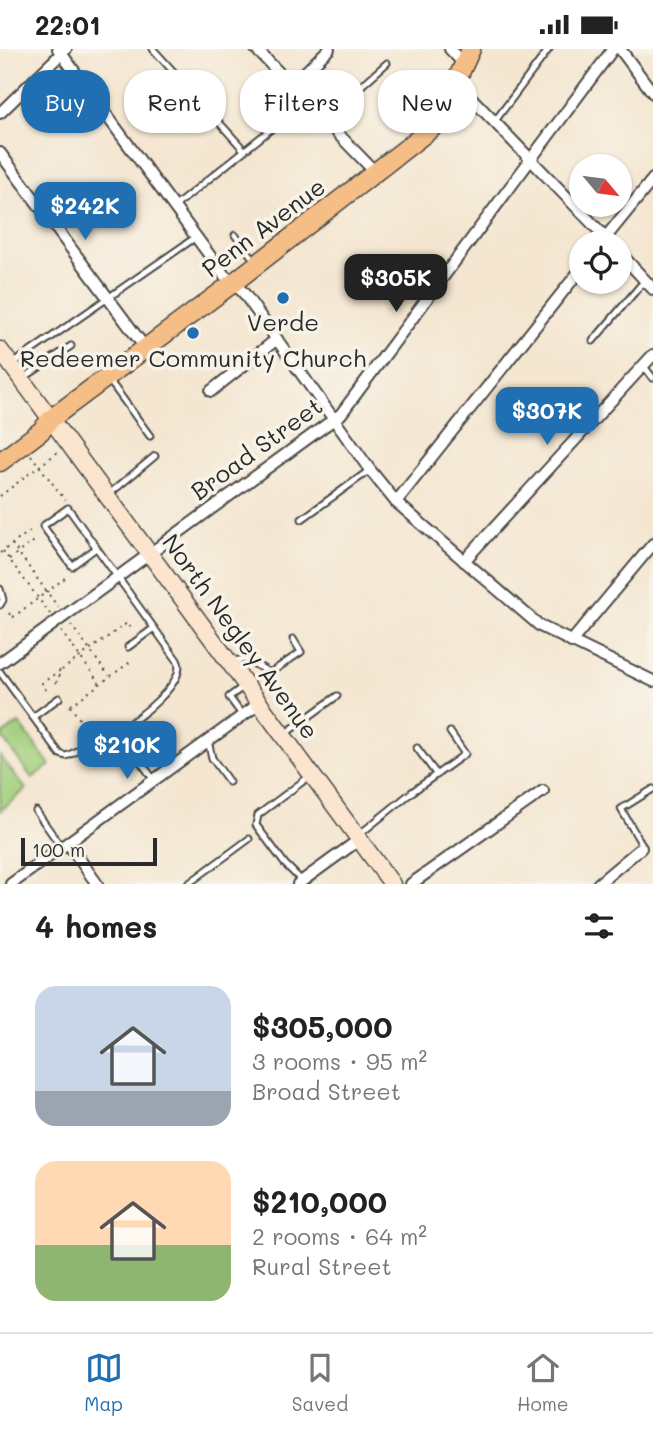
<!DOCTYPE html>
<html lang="en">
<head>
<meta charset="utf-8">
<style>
  body { margin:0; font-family:Mali,sans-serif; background:#f2f2f2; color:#222; height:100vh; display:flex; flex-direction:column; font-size:26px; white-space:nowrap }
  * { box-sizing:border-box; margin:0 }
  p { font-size:23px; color:#767676 }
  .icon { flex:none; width:38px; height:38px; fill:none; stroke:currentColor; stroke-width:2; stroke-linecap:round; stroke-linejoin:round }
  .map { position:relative; height:835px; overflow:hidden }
  .side { display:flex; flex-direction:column; background:#fff; flex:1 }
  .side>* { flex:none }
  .top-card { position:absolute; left:21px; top:21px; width:612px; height:63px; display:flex; gap:14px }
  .needle { width:46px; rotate:119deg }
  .tools { position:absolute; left:569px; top:105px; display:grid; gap:14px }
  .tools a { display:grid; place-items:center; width:63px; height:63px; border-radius:50%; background:#fff; box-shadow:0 2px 5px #0004; font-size:35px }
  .scale { position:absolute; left:21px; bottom:18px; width:136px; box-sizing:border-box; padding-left:7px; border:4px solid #2b2b2b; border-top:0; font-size:19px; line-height:24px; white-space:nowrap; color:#2b2b2b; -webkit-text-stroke:5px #f7f3e8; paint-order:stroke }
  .price { position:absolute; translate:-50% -60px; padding:0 16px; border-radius:14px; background:#1f6fb2; color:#fff; font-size:23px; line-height:46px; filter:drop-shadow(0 2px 4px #0008) }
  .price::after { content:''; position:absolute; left:50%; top:42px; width:21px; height:16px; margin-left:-10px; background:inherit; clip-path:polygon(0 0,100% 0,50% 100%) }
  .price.current { background:#222; color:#fff }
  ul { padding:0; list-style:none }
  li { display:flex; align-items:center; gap:21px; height:175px; padding:0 35px }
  li span { display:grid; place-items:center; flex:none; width:196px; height:140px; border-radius:21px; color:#555 }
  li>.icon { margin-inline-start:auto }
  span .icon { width:84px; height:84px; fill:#fffc; stroke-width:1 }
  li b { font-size:30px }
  h2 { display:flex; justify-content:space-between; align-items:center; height:84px; padding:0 35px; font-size:30px }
  .tag { padding:0 24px; border-radius:28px; background:#fff; box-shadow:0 2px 5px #0004; font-size:24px; line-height:63px }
  .tag.current { background:#1f6fb2; color:#fff }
  .status { display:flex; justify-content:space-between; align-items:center; height:49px; padding:0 35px; background:#fff; direction:ltr }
  .status svg { height:19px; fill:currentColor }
  .dock { display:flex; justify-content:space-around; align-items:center; height:98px; border-top:2px solid #e0e0e0; background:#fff; font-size:19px; color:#767676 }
  .dock a { display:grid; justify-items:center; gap:4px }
  .dock .current { color:#1f6fb2 }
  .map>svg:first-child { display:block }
  .green { fill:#a2d07e; stroke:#667e54; stroke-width:2 }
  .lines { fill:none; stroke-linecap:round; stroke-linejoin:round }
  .lane-casing { stroke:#494744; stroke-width:9 }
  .street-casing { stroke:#494744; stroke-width:14 }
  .secondary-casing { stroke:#494744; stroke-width:19 }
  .primary-casing { stroke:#494744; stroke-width:21 }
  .path { stroke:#494744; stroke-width:2; stroke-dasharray:2 5; stroke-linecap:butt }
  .lane { stroke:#fff; stroke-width:5 }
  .street { stroke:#fff; stroke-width:10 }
  .secondary { stroke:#fbe5cf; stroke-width:16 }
  .primary { stroke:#f6be87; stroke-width:18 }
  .poi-dot { fill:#1f6fb2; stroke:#f7f3e8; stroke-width:2.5 }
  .labels { text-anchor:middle; stroke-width:7; stroke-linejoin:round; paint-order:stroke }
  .street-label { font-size:24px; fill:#2b2b2b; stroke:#f7f3e8 }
  .poi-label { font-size:24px; fill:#2b2b2b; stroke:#f7f3e8 }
</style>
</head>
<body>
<div class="status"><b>22:01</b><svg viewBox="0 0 49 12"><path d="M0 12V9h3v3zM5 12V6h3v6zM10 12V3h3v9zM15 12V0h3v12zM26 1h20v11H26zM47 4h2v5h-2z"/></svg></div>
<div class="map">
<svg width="653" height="835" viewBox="0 0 653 835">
  <rect width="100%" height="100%" fill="#f7f3e8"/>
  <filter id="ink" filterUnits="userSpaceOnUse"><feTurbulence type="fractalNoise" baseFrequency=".0143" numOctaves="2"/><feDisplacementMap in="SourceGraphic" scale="14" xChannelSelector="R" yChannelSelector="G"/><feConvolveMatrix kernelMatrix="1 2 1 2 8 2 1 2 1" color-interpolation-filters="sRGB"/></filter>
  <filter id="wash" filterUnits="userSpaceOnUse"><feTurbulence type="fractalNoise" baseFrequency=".00686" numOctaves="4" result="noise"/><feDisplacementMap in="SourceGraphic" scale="28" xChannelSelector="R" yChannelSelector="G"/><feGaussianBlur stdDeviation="1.57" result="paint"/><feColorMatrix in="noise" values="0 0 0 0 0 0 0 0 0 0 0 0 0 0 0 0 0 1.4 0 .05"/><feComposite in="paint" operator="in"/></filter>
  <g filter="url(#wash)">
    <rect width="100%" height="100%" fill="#f4e6d0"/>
    <g class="green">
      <path d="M19 674 50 716 32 729 1 687Z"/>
      <path d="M0 707 26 740 0 762Z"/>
    </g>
  </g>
  <g filter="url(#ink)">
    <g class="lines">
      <defs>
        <g id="lane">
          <path d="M153 0 244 101"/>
          <path d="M324 70 387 14"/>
          <path d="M495 72 549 0"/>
          <path d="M174 158 306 52"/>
          <path d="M235 186 256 213"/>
          <path d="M593 292 645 231"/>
          <path d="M14 314 196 188"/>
          <path d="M643 316 653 329"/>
          <path d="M25 328 71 297"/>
          <path d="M109 331 150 387"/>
          <path d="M108 446 155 407"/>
          <path d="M302 470 370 421"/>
          <path d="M0 540 3 551 0 556"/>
          <path d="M128 598 154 579"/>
          <path d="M233 612 246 610 270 624 301 603 293 590"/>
          <path d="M0 623 60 705 66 707C77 704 84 695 94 691 102 687 111 685 119 681 137 671 189 632 177 611L68 459 43 477 72 517 96 499"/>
          <path d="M243 667 229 648 244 637"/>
          <path d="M33 668 59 649"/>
          <path d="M286 684 337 647"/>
          <path d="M208 692 212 709 229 733"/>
          <path d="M417 699 437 726"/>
          <path d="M132 701 154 731"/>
          <path d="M36 762 62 799"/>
          <path d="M360 785 412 743 465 705 450 683"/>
          <path d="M641 799V794L621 760 653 740"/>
          <path d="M302 832 285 815 256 776 258 766 310 727"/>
          <path d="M188 835 249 790"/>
        </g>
        <g id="street">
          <path d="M58 0 224 226 243 243 370 421 396 453 540 577 653 632"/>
          <path d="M256 0 376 124"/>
          <path d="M450 0 464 15"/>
          <path d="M620 0 653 44"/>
          <path d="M456 33 611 194"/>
          <path d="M291 37 329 0"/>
          <path d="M0 64 66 0"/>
          <path d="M0 104 146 300"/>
          <path d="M602 193 653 130"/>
          <path d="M620 204 653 240"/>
          <path d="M211 342 277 290"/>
          <path d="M396 453 581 220"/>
          <path d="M464 512 653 306"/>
          <path d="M571 593 653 495"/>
          <path d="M0 614 341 365 613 0"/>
          <path d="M68 794 97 835"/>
          <path d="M11 835 260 654"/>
          <path d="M298 835 360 790"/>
          <path d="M411 835 543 742"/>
          <path d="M598 835 641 799"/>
        </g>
        <path id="secondary" d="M0 301 392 835"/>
        <path id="primary" d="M0 413 41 382 52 369 233 234 436 76 471 0"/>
      </defs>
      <use href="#lane" class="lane-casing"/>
      <use href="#street" class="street-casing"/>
      <use href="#secondary" class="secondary-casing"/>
      <use href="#primary" class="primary-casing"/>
      <g class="path">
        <path d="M31 406 65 451"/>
        <path d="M0 447 58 403"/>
        <path d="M12 495 58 558"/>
        <path d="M3 502 50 565"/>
        <path d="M0 504 30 482"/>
        <path d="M9 510 37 490"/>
        <path d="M9 564 12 569 65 529"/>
        <path d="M71 576 109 627"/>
        <path d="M61 582 100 635"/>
        <path d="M56 634 62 621 127 574 130 579"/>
        <path d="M46 641 42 634 62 620"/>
        <path d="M71 656 133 611"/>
        <path d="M70 657 87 680"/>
      </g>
      <use href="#lane" class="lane"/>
      <use href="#street" class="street"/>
      <use href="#secondary" class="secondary"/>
      <use href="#primary" class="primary"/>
    </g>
  </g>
  <g class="poi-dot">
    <circle cx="283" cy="249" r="7"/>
    <circle cx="193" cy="284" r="7"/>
  </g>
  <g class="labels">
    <g class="street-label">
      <text transform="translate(264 179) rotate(-37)" y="8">Penn Avenue</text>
      <text transform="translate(257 400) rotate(-36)" y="8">Broad Street</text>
      <text transform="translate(240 588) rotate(54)" y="8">North Negley Avenue</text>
    </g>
    <g class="poi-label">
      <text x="283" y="282">Verde</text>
      <text x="193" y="318">Redeemer Community Church</text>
    </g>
  </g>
</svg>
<div class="tools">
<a><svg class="needle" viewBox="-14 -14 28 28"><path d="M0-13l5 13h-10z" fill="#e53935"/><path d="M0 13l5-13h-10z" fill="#767676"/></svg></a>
<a><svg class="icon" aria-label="locate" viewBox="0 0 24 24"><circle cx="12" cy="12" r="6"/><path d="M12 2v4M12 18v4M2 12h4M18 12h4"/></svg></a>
</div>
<div class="scale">100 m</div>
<b class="price" style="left:85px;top:193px">$242K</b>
<b class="price current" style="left:396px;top:265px">$305K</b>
<b class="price" style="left:547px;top:398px">$307K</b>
<b class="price" style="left:127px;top:732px">$210K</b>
<div class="top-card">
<a class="tag current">Buy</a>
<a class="tag">Rent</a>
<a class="tag">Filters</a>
<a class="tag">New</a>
</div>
</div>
<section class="side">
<h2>4 homes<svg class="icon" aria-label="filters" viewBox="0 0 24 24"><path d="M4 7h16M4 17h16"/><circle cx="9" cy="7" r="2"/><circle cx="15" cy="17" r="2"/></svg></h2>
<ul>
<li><span style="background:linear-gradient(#c9d6e8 75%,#9aa5b1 0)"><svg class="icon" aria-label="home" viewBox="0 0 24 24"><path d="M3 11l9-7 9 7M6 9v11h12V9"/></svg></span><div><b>$305,000</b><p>3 rooms · 95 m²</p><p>Broad Street</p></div></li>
<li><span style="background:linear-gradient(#ffd9b3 60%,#8fb573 0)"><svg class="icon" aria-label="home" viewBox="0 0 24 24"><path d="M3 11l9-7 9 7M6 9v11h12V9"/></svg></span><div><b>$210,000</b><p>2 rooms · 64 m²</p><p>Rural Street</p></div></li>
</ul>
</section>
<nav class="dock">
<a class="current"><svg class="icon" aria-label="map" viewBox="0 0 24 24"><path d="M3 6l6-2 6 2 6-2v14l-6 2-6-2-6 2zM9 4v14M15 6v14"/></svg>Map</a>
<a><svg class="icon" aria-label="saved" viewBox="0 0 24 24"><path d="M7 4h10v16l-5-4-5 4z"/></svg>Saved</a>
<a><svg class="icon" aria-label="home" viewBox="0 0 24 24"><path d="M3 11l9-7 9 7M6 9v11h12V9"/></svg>Home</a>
</nav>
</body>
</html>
